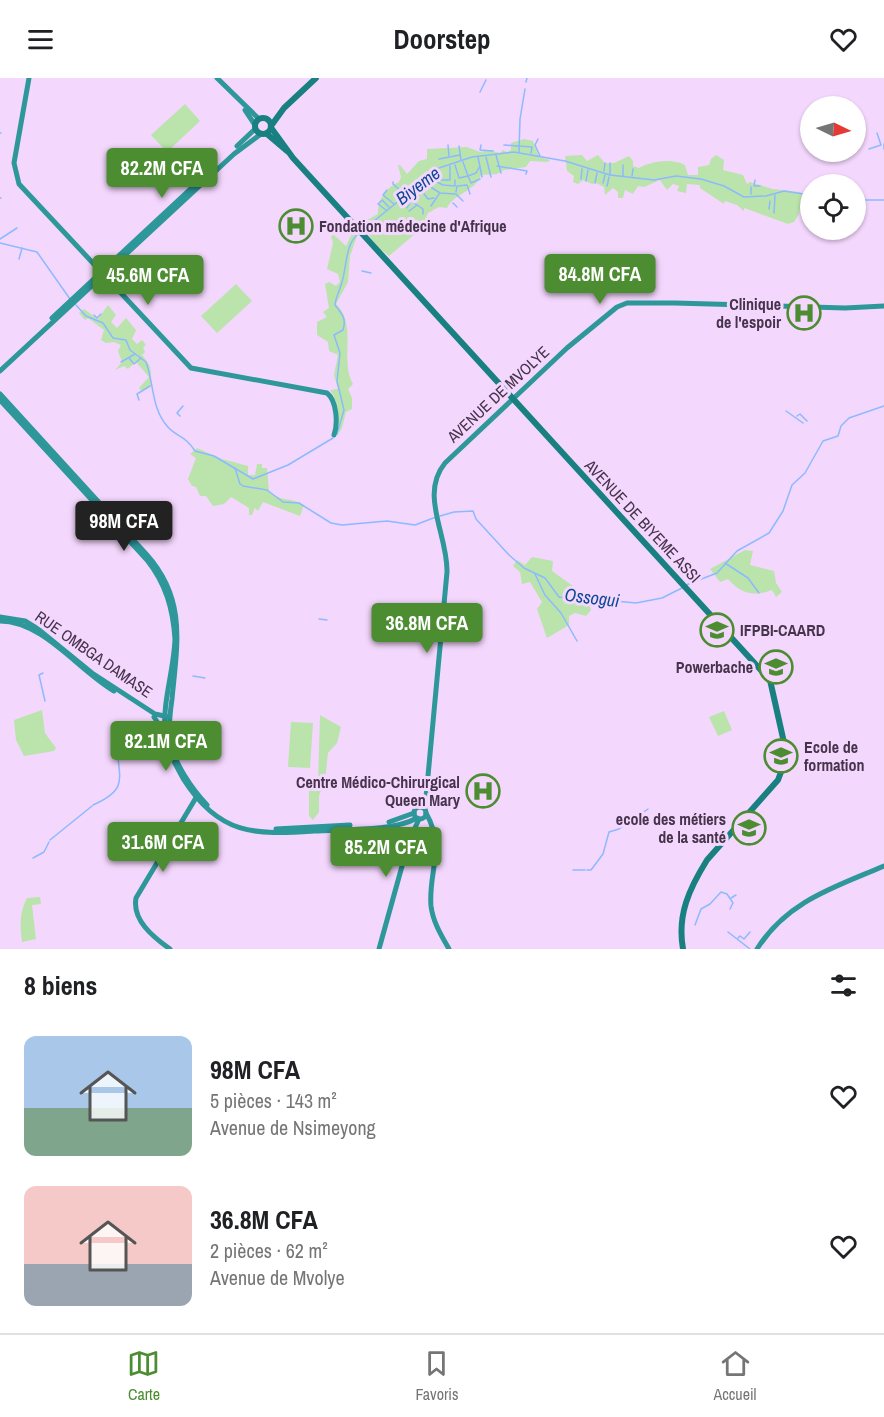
<!DOCTYPE html>
<html lang="fr">
<head>
<meta charset="utf-8">
<style>
  body { margin:0; font-family:"Archivo Narrow",sans-serif; background:#f6f6f6; color:#202124; height:100vh; display:flex; flex-direction:column; font-size:22px; white-space:nowrap }
  * { box-sizing:border-box; margin:0 }
  p { font-size:20px; color:#757577 }
  .icon { flex:none; width:33px; height:33px; fill:none; stroke:currentColor; stroke-width:2; stroke-linecap:round; stroke-linejoin:round }
  .map { position:relative; height:871px; overflow:hidden }
  .drawer { display:flex; flex-direction:column; background:#fff; flex:1 }
  .drawer>* { flex:none }
  .needle { width:39px; rotate:95deg }
  .buttons { position:absolute; left:800px; top:18px; display:grid; gap:12px }
  .buttons a { display:grid; place-items:center; width:66px; height:66px; border-radius:50%; background:#fff; box-shadow:0 2px 4px #0004; font-size:30px }
  .price { position:absolute; translate:-50% -51px; padding:0 14px; border-radius:6px; background:#4b8d30; color:#fff; font-size:20px; line-height:39px; filter:drop-shadow(0 2px 3px #0008) }
  .price::after { content:''; position:absolute; left:50%; top:36px; width:18px; height:14px; margin-left:-9px; background:inherit; clip-path:polygon(0 0,100% 0,50% 100%) }
  .price.current { background:#222; color:#fff }
  ul { padding:0; list-style:none }
  li { display:flex; align-items:center; gap:18px; height:150px; padding:0 24px }
  li span { display:grid; place-items:center; flex:none; width:168px; height:120px; border-radius:12px; color:#555 }
  li>.icon { margin-inline-start:auto }
  span .icon { width:72px; height:72px; fill:#fffc; stroke-width:1 }
  li b { font-size:26px }
  h2 { display:flex; justify-content:space-between; align-items:center; height:72px; padding:0 24px; font-size:26px }
  header { display:flex; justify-content:space-between; align-items:center; height:78px; padding:0 24px; background:#fff; font-size:27px; font-weight:700 }
  .tabs { display:flex; justify-content:space-around; align-items:center; height:84px; border-top:2px solid #e0e0e0; background:#fff; font-size:16px; color:#757577 }
  .tabs a { display:grid; justify-items:center; gap:3px }
  .tabs .current { color:#4b8d30 }
  .map>svg:first-child { display:block }
  .green { fill:#bae4ac }
  .lines { fill:none; stroke-linecap:round; stroke-linejoin:round }
  .stream { stroke:#8bbaff; stroke-width:1.5 }
  .secondary { stroke:#2d979a; stroke-width:5 }
  .primary { stroke:#198082; stroke-width:6 }
  .labels { text-anchor:middle; stroke-width:6; stroke-linejoin:round; paint-order:stroke }
  .poi-label { font-size:16px; font-weight:bold; fill:#46334c; stroke:#f4d7fd; text-anchor:end }
  .street-label { font-size:16px; fill:#46334c; stroke:#f4d7fd }
  .water-label { font-size:18px; font-style:italic; fill:#0e4997; stroke:#f4d7fd }
</style>
</head>
<body>
<header><svg class="icon" aria-label="menu" viewBox="0 0 24 24"><path d="M4 6h16M4 12h16M4 18h16"/></svg>Doorstep<svg class="icon" aria-label="heart" viewBox="0 0 24 24"><path d="M12 20l-8-8c-3-5 5-10 8-4 3-6 11-1 8 4z"/></svg></header>
<div class="map">
<svg width="884" height="871" viewBox="0 0 884 871">
  <rect width="100%" height="100%" fill="#f4d7fd"/>
  <g class="green">
    <path d="M185 26 200 43 167 74 151 57Z"/>
    <path d="M524 61 533 63 539 79 550 82 548 84 530 83 526 89 504 92 497 96 481 97C476 113 453 116 447 130L439 129 428 135 422 150 389 178 378 169 360 146 378 136C377 123 386 109 399 104L401 99 398 87H400L407 96 419 83 427 81V71L467 69 480 74 489 72 500 75 503 72 507 74 511 72V65Z"/>
    <path d="M582 77 587 83 598 77 605 85H614L629 78 633 83V88L639 90C651 83 673 80 685 87L688 97H698V89L709 87 711 81 716 77 724 82 723 92 743 97 747 106 750 104 773 111 800 114 802 116 799 136 794 144 788 146 747 131 744 130V133L737 127 725 123 724 126 700 110V107L687 106 686 115 677 113 679 108 673 106 667 112 660 102 644 109 638 108 633 116 625 112 623 120H618V114L613 110 605 117 604 109 596 105 592 106 583 102 578 106 573 104 574 98 567 93 565 78Z"/>
    <path d="M353 153 357 158 350 178 348 204 336 226C358 247 339 281 353 306L348 311 352 320V331L346 334 342 350 337 358 334 318 330 312 338 311 334 297 338 277 329 273 328 264 317 257V244L327 239 323 234 329 230 325 206 329 204 336 208 340 204 338 196 327 191 333 165 331 158 334 157 346 168Z"/>
    <path d="M236 206 252 223 217 255 201 238Z"/>
    <path d="M108 227 116 237 111 244 117 250 126 240 136 252 132 261 137 266 142 262 146 267 143 269 145 274 142 277C153 290 151 293 151 308L142 313 139 310 149 299 136 284 128 291 124 288 115 292 122 284 118 273 121 267 114 264 106 265 101 262 104 252 88 240 85 242 79 235 84 231 98 241Z"/>
    <path d="M197 370 222 381 248 388V397H255L257 386H262V390H267L269 413C280 424 292 419 304 427L300 438 263 424 258 433 255 430 252 437H249V430L231 419 224 426 213 428 206 418H200L196 409 192 408 188 401 196 380 190 376Z"/>
    <path d="M745 472 753 473 750 487 774 493 776 505 782 514 776 519 772 512C754 519 741 516 728 501L720 504 710 491Z"/>
    <path d="M532 479 553 483 552 493 573 508 572 512 586 518 591 532 586 538 575 535 569 538V547L547 560 537 531 542 524 530 504 522 506 520 494 513 488 517 482 525 487Z"/>
    <path d="M42 632 45 655 56 670 54 673 24 678 16 662 14 642Z"/>
    <path d="M724 633 732 652 718 658 709 639Z"/>
    <path d="M320 637 341 649 337 665 328 675 325 702 319 718V734L313 742 309 738V713L318 708Z"/>
    <path d="M291 644 313 645 310 690 288 689Z"/>
    <path d="M40 819 41 826 32 827 36 861 22 864C20 847 19 836 27 820Z"/>
  </g>
  <g class="lines">
    <g class="stream">
      <path d="M526 4 527 0"/>
      <path d="M480 14 486 2"/>
      <path d="M0 55H1"/>
      <path d="M538 61 535 67 540 78"/>
      <path d="M884 66V71"/>
      <path d="M448 67 449 78"/>
      <path d="M481 67 480 72 493 73"/>
      <path d="M504 67 532 69 531 75"/>
      <path d="M459 68 461 82"/>
      <path d="M869 71 881 67 877 55"/>
      <path d="M519 74 520 41 525 11"/>
      <path d="M496 77 501 95"/>
      <path d="M478 79 482 99"/>
      <path d="M486 79 491 99"/>
      <path d="M439 81 460 77"/>
      <path d="M463 84 468 98 476 95 480 88"/>
      <path d="M455 87 459 100 468 98 471 105 480 101"/>
      <path d="M497 88 527 93 526 96"/>
      <path d="M604 93 605 85"/>
      <path d="M434 95 435 103 443 107 455 108V102"/>
      <path d="M610 97V85"/>
      <path d="M623 98V87"/>
      <path d="M632 98 633 91"/>
      <path d="M581 101 582 91"/>
      <path d="M436 102H450V88"/>
      <path d="M755 102 754 108H760"/>
      <path d="M586 103 588 92"/>
      <path d="M393 104V106L402 114"/>
      <path d="M423 104 440 115 455 116"/>
      <path d="M595 105 597 95"/>
      <path d="M603 105 605 97"/>
      <path d="M607 108 609 99"/>
      <path d="M419 109 428 121 434 120"/>
      <path d="M751 109V116"/>
      <path d="M387 112 383 117 394 126"/>
      <path d="M456 114 457 108 467 107 470 116"/>
      <path d="M456 116 463 123"/>
      <path d="M0 120H1"/>
      <path d="M855 122H884"/>
      <path d="M453 125 457 129"/>
      <path d="M431 128 439 116"/>
      <path d="M407 130 411 123 423 131V136"/>
      <path d="M769 131 770 123"/>
      <path d="M386 132 378 126 382 122 389 129"/>
      <path d="M409 133 417 127"/>
      <path d="M774 135 775 117"/>
      <path d="M363 152 439 90 472 79 514 74 565 83 610 97 654 102 676 98 701 101 724 108 744 119 766 118 784 113 810 117"/>
      <path d="M0 161 17 150"/>
      <path d="M0 165 37 174 70 221"/>
      <path d="M19 181 22 170"/>
      <path d="M362 193 371 195"/>
      <path d="M76 227 86 238 103 245 113 260 126 262 130 272 146 284C154 305 151 329 167 348 176 359 185 357 195 373L214 378 253 401 288 387 333 360"/>
      <path d="M94 237 97 240 101 236"/>
      <path d="M129 280 134 286 141 280"/>
      <path d="M121 284 135 276"/>
      <path d="M139 322 137 316 150 308"/>
      <path d="M786 333 803 345"/>
      <path d="M180 338 177 335 183 328"/>
      <path d="M797 338 800 336 807 343"/>
      <path d="M337 356 344 332 337 303 340 275 334 257 343 252C347 240 341 235 335 227 336 218 340 212 342 204 347 188 345 166 359 155"/>
      <path d="M235 390 240 406 243 408 267 412 283 424 299 425 331 445 342 447 387 443 415 447 436 439"/>
      <path d="M440 438 454 434 473 433 476 441 509 477 524 490 545 500 559 519 593 525 605 522 636 525 662 520 682 510"/>
      <path d="M725 485 748 500 759 515"/>
      <path d="M535 496 545 517 561 535 577 563"/>
      <path d="M686 507 717 495 737 473 769 455 783 433 792 407 805 395 823 363 838 358 841 348 849 340 884 328"/>
      <path d="M319 541 327 542"/>
      <path d="M43 595 39 597 45 623"/>
      <path d="M193 598 205 600"/>
      <path d="M117 670V658"/>
      <path d="M93 727C127 712 120 702 117 672"/>
      <path d="M50 762 92 728"/>
      <path d="M33 780 44 774 49 764"/>
      <path d="M573 792H585"/>
      <path d="M587 792H591L603 776 609 754 619 751 648 731"/>
      <path d="M731 820 736 817"/>
      <path d="M695 847 701 831 710 826 721 814 727 816 733 825 730 831"/>
      <path d="M728 854 750 871"/>
      <path d="M738 860 740 858 744 861 750 854"/>
    </g>
    <g class="secondary">
      <path d="M29 0 14 85 19 106 191 290 327 315C337 323 338 346 334 357"/>
      <path d="M217 0 259 41"/>
      <path d="M245 32 255 47"/>
      <path d="M237 68 255 51"/>
      <path d="M52 240 199 103"/>
      <path d="M0 293 234 76 261 56"/>
      <path d="M0 316 147 477C187 522 177 567 172 621 170 635 168 650 170 663 174 685 192 711 207 727"/>
      <path d="M0 322 147 482C166 506 173 531 175 561 174 592 162 625 165 656 167 673 176 687 184 702 219 757 254 757 314 753 343 751 392 754 417 740"/>
      <path d="M0 539 25 543 38 551 92 595 155 636 169 639"/>
      <path d="M0 543C43 543 78 592 114 613"/>
      <path d="M154 639 165 656"/>
      <circle cx="420" cy="735" r="6"/>
      <path d="M425 730 447 494C448 457 419 417 445 385L567 270 617 229 627 225H675L845 230 884 228"/>
      <path d="M426 735C446 770 428 794 431 828 433 844 441 857 449 871"/>
      <path d="M389 744 414 735"/>
      <path d="M276 751 350 747"/>
      <path d="M170 871C153 859 132 842 136 820L197 718"/>
      <path d="M379 871 409 763 419 741"/>
      <path d="M757 871C787 823 835 809 884 788"/>
    </g>
    <g class="primary">
      <circle cx="263" cy="48" r="8"/>
      <path d="M271 48 284 30 316 0"/>
      <path d="M272 51 293 80 770 602 787 678 778 702 707 782C689 811 677 837 683 871"/>
      <path d="M267 56 287 73"/>
    </g>
  </g>
  <defs>
    <symbol id="hospital-ring" viewBox="-11 -11 22 22"><circle r="9.5" fill="#f4d7fd" stroke="#4b8d30" stroke-width="1.5"/><path d="M-5-5h3v3.5h4V-5h3V5h-3V1.5h-4V5h-3Z" fill="#4b8d30"/></symbol>
    <symbol id="university-ring" viewBox="-11 -11 22 22"><circle r="9.5" fill="#f4d7fd" stroke="#4b8d30" stroke-width="1.5"/><path d="M0-5L7-2L0 1L-7-2ZM-4 1L0 2.5L4 1V4Q0 6-4 4Z" fill="#4b8d30"/></symbol>
  </defs>
  <g fill-rule="evenodd">
    <use href="#hospital-ring" x="277" y="129" width="38" height="38"/>
    <use href="#hospital-ring" x="785" y="216" width="38" height="38"/>
    <use href="#university-ring" x="698" y="533" width="38" height="38"/>
    <use href="#university-ring" x="757" y="570" width="38" height="38"/>
    <use href="#university-ring" x="762" y="659" width="38" height="38"/>
    <use href="#hospital-ring" x="464" y="694" width="38" height="38"/>
    <use href="#university-ring" x="730" y="731" width="38" height="38"/>
  </g>
  <g class="labels">
    <g class="poi-label">
      <text x="319" y="154" text-anchor="start">Fondation médecine d'Afrique</text>
      <text x="781" y="232">Clinique<tspan x="781" dy="18">de l'espoir</tspan></text>
      <text x="740" y="558" text-anchor="start">IFPBI-CAARD</text>
      <text x="753" y="595">Powerbache</text>
      <text x="804" y="675" text-anchor="start">Ecole de<tspan x="804" dy="18">formation</tspan></text>
      <text x="460" y="710">Centre Médico-Chirurgical<tspan x="460" dy="18">Queen Mary</tspan></text>
      <text x="726" y="747">ecole des métiers<tspan x="726" dy="18">de la santé</tspan></text>
    </g>
    <g class="street-label">
      <text transform="translate(498 316) rotate(-43)" y="6">AVENUE DE MVOLYE</text>
      <text transform="translate(643 443) rotate(47)" y="6">AVENUE DE BIYEME ASSI</text>
      <text transform="translate(94 576) rotate(35)" y="6">RUE OMBGA DAMASE</text>
    </g>
    <g class="water-label">
      <text transform="translate(418 108) rotate(-37)" y="6">Biyeme</text>
      <text transform="translate(592 520) rotate(7)" y="6">Ossogui</text>
    </g>
  </g>
</svg>
<div class="buttons">
<a><svg class="needle" viewBox="-14 -14 28 28"><path d="M0-13l5 13h-10z" fill="#e53935"/><path d="M0 13l5-13h-10z" fill="#757577"/></svg></a>
<a><svg class="icon" aria-label="locate" viewBox="0 0 24 24"><circle cx="12" cy="12" r="6"/><path d="M12 2v4M12 18v4M2 12h4M18 12h4"/></svg></a>
</div>
<b class="price" style="left:162px;top:121px">82.2M CFA</b>
<b class="price" style="left:600px;top:227px">84.8M CFA</b>
<b class="price" style="left:148px;top:228px">45.6M CFA</b>
<b class="price current" style="left:124px;top:474px">98M CFA</b>
<b class="price" style="left:427px;top:576px">36.8M CFA</b>
<b class="price" style="left:166px;top:694px">82.1M CFA</b>
<b class="price" style="left:163px;top:795px">31.6M CFA</b>
<b class="price" style="left:386px;top:800px">85.2M CFA</b>
</div>
<section class="drawer">
<h2>8 biens<svg class="icon" aria-label="filters" viewBox="0 0 24 24"><path d="M4 7h16M4 17h16"/><circle cx="9" cy="7" r="2"/><circle cx="15" cy="17" r="2"/></svg></h2>
<ul>
<li><span style="background:linear-gradient(#a9c7e8 60%,#7fa58c 0)"><svg class="icon" aria-label="home" viewBox="0 0 24 24"><path d="M3 11l9-7 9 7M6 9v11h12V9"/></svg></span><div><b>98M CFA</b><p>5 pièces · 143 m²</p><p>Avenue de Nsimeyong</p></div><svg class="icon" aria-label="heart" viewBox="0 0 24 24"><path d="M12 20l-8-8c-3-5 5-10 8-4 3-6 11-1 8 4z"/></svg></li>
<li><span style="background:linear-gradient(#f6c9c9 65%,#9aa5b1 0)"><svg class="icon" aria-label="home" viewBox="0 0 24 24"><path d="M3 11l9-7 9 7M6 9v11h12V9"/></svg></span><div><b>36.8M CFA</b><p>2 pièces · 62 m²</p><p>Avenue de Mvolye</p></div><svg class="icon" aria-label="heart" viewBox="0 0 24 24"><path d="M12 20l-8-8c-3-5 5-10 8-4 3-6 11-1 8 4z"/></svg></li>
</ul>
</section>
<nav class="tabs">
<a class="current"><svg class="icon" aria-label="map" viewBox="0 0 24 24"><path d="M3 6l6-2 6 2 6-2v14l-6 2-6-2-6 2zM9 4v14M15 6v14"/></svg>Carte</a>
<a><svg class="icon" aria-label="saved" viewBox="0 0 24 24"><path d="M7 4h10v16l-5-4-5 4z"/></svg>Favoris</a>
<a><svg class="icon" aria-label="home" viewBox="0 0 24 24"><path d="M3 11l9-7 9 7M6 9v11h12V9"/></svg>Accueil</a>
</nav>
</body>
</html>
